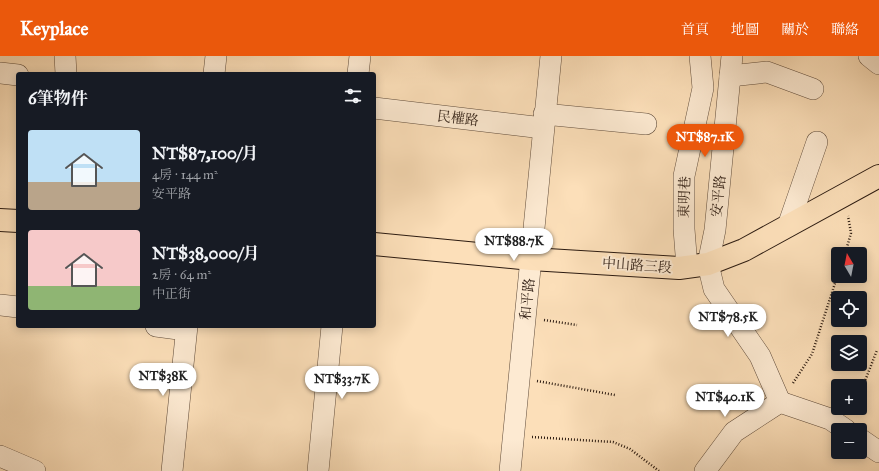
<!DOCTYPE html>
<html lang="zh-TW">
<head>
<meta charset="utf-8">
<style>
  body { margin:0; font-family:"IM FELL Great Primer","Noto Serif TC",serif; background:#242831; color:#f1f3f6; height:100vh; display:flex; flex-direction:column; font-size:15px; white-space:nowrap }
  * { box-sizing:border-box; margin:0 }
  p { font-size:13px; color:#9ea1a6 }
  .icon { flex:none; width:22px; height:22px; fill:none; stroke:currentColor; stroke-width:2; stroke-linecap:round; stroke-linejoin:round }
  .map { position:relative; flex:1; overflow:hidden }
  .details { position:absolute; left:16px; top:16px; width:360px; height:256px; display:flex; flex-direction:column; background:#171b24; border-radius:4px; box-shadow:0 2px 10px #0003 }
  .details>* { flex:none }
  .needle { width:26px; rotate:350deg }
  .fabs { position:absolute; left:831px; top:191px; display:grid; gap:8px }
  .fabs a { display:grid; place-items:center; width:36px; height:36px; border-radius:4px; background:#171b24; box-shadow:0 2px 10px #0003; font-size:20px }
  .price { position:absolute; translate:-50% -34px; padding:0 9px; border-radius:14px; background:#fff; color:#222; font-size:13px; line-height:26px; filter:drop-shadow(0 1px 2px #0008) }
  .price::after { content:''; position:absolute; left:50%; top:24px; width:12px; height:9px; margin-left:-6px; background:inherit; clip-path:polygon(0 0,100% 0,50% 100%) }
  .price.active { background:#ea580c; color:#fff }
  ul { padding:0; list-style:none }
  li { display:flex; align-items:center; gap:12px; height:100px; padding:0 12px }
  li span { display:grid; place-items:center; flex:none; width:112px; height:80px; border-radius:4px; color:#555 }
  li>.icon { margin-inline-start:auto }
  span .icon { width:48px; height:48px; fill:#fffc; stroke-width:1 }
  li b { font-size:17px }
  h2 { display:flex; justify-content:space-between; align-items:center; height:48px; padding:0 12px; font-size:17px }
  header { display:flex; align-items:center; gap:24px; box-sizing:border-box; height:56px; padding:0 20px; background:#ea580c; color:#fff }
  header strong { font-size:19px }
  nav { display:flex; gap:22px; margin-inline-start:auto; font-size:14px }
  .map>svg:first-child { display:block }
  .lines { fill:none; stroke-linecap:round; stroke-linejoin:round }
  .minor-casing { stroke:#604c3b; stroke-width:22 }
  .major-casing { stroke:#2c1b11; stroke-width:24 }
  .path { stroke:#2c1b11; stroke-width:2.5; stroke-dasharray:1 2; stroke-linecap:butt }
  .minor { stroke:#fdead2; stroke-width:21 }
  .major { stroke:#fcdfb9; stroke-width:22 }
  .labels { text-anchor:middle; stroke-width:4; stroke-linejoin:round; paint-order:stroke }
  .street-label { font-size:14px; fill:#2c1b11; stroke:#fdead2 }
</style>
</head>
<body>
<header>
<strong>Keyplace</strong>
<nav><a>首頁</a><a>地圖</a><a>關於</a><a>聯絡</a></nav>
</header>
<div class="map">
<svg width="879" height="415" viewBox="0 0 879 415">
  <rect width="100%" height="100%" fill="#fcdfb9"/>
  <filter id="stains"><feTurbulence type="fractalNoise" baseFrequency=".005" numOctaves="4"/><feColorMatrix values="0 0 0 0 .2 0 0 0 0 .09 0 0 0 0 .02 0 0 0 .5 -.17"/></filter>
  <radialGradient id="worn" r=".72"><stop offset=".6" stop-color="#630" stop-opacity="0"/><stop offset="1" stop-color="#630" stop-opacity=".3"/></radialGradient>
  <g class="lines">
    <defs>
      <g id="minor">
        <path d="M65 0 66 18"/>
        <path d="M732 0 715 174 708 208 714 233 760 300 780 346"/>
        <path d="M869 0 879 8"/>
        <path d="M0 17 18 19"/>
        <path d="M214 18 216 0"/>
        <path d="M358 18 360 0"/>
        <path d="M730 20 767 16 813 33"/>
        <path d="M374 52 543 72"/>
        <path d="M544 58 646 68"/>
        <path d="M788 170 817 86"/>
        <path d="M687 211 684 173V120L703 32 700 0"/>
        <path d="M0 249 18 251"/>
        <path d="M156 270 186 274"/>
        <path d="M780 346 830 363 846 374"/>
        <path d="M860 383 879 396"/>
        <path d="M0 400 35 415"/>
        <path d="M172 415 187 270"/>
        <path d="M318 415 332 270"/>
        <path d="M510 415 551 0"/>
        <path d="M705 415 734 376 780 346"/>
      </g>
      <g id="major">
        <path d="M0 164 18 165"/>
        <path d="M374 188 531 203 679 212 708 208 744 194 879 120"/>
      </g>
    </defs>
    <use href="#minor" class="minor-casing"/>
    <use href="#major" class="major-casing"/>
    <g class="path">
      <path d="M845 198 851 177 848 160"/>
      <path d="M544 264 577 269"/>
      <path d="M537 325 615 339"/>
      <path d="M793 327 812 298 838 218"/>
      <path d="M860 338 877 294"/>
      <path d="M532 381 613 386 630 393 659 415"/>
    </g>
    <use href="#minor" class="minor"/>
    <use href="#major" class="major"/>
  </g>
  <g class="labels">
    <g class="street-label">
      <text transform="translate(458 62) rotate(7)" y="5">民權路</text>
      <text transform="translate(718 140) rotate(-84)" y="5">安平路</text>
      <text transform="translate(684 141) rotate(-88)" y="5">東明巷</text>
      <text transform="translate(637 209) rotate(4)" y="5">中山路三段</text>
      <text transform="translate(527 243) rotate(-84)" y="5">和平路</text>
    </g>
  </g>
  <rect width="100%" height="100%" filter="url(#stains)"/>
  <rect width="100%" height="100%" fill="url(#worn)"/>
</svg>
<div class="fabs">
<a><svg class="needle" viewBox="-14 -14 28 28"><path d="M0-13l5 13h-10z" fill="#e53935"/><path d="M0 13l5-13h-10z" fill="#9ea1a6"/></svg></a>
<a><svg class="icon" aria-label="locate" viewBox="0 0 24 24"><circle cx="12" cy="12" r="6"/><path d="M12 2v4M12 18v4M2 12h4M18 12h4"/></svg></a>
<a><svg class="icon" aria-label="layers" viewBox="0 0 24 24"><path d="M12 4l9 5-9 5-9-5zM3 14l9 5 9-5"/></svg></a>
<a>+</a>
<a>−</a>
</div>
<b class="price active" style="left:705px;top:102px">NT$87.1K</b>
<b class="price" style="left:514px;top:206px">NT$88.7K</b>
<b class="price" style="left:728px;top:282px">NT$78.5K</b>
<b class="price" style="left:163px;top:341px">NT$38K</b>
<b class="price" style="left:342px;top:344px">NT$33.7K</b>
<b class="price" style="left:725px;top:362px">NT$40.1K</b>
<section class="details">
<h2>6筆物件<svg class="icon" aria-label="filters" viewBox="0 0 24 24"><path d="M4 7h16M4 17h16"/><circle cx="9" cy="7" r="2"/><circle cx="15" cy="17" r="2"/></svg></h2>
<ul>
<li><span style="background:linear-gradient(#bfe0f5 65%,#b9a48a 0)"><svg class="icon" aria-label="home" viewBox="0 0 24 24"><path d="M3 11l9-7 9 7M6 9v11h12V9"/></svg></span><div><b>NT$87,100/月</b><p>4房 · 144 m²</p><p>安平路</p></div></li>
<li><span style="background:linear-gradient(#f6c9c9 70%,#8fb573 0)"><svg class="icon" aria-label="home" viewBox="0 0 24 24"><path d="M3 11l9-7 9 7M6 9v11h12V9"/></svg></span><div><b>NT$38,000/月</b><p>2房 · 64 m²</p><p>中正街</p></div></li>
</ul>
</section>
</div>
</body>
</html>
